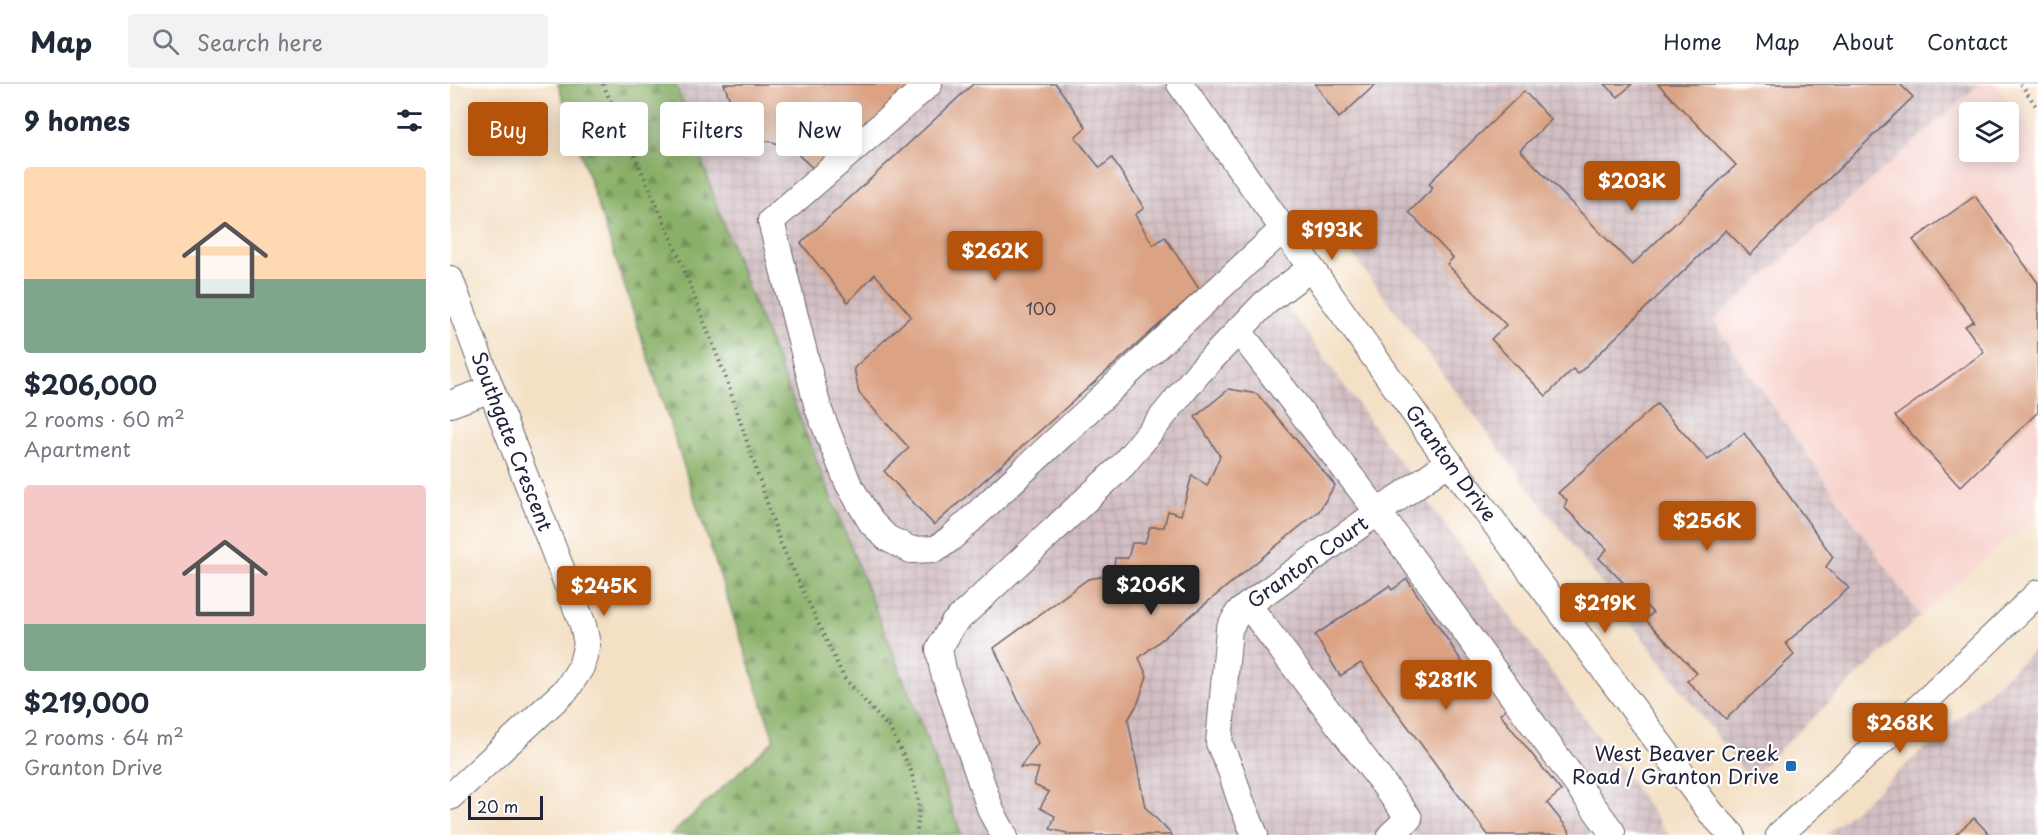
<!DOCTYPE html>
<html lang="en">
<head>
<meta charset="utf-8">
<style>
  body { margin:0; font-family:"Playpen Sans",sans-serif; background:#f2f2f3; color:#1f2937; height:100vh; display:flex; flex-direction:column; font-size:22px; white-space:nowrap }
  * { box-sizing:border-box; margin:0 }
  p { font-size:20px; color:#747a83 }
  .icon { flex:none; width:33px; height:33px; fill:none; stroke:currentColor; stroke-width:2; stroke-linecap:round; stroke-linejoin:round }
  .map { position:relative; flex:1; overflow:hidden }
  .panel { display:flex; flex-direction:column; background:#fff; width:450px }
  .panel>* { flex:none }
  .banner { position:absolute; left:18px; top:18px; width:570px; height:54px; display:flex; gap:12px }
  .buttons { position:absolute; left:1509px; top:18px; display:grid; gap:12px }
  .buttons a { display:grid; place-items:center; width:60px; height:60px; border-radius:6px; background:#fff; box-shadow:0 3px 15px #0003; font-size:30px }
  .scale { position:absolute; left:18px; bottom:15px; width:75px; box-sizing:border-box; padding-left:6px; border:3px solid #22223b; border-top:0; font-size:16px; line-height:21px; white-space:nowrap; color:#22223b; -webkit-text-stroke:4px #fff; paint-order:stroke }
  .price { position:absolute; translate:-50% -51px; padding:0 14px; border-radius:6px; background:#b45309; color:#fff; font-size:20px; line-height:39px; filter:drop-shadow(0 2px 3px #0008) }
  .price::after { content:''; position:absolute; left:50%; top:36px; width:18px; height:14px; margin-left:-9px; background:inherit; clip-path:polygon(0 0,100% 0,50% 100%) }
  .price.selected { background:#222; color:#fff }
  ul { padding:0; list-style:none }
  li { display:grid; align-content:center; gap:12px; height:318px; padding:0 24px }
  li span { display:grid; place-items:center; height:186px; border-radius:6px; color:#555 }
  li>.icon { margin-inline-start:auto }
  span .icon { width:108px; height:108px; fill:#fffc; stroke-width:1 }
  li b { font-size:26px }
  h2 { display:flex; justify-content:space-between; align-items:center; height:72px; padding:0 24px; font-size:26px }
  .pill { padding:0 21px; border-radius:6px; background:#fff; box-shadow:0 3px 15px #0003; font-size:21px; line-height:54px }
  .pill.selected { background:#b45309; color:#fff }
  header { display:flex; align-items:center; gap:36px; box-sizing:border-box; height:84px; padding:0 30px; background:#fff; border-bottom:2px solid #e0e1e3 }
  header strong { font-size:28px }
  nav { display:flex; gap:33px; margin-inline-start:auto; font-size:21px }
  .search { width:420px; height:54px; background:#f2f2f3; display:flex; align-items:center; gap:15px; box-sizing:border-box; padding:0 21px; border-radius:6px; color:#747a83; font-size:22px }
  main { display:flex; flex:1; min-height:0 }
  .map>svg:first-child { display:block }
  .built { fill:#f7d0ca; fill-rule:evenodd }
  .industrial { fill:url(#industrial-grid) }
  .forest { fill:url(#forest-firs); stroke:#566951; stroke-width:1.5 }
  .building { fill:#dba384 }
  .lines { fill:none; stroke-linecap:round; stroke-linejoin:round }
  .minor-casing { stroke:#6c646b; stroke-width:28 }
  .path { stroke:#6c646b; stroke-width:4; stroke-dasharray:1.5 4.5; stroke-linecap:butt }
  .minor { stroke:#fff; stroke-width:26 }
  .poi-dot { fill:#1f6fb2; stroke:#fff; stroke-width:2 }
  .labels { text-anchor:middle; stroke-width:4.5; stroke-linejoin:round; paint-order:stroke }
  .number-label { font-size:16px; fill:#50424d }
  .street-label { font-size:20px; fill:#22223b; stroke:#fff }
  .poi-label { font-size:20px; fill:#22223b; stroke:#fff; text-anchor:end }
</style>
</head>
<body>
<header>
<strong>Map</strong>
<div class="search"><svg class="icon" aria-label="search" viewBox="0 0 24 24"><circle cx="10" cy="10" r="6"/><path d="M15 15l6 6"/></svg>Search here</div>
<nav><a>Home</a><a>Map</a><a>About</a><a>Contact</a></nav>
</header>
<main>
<section class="panel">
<h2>9 homes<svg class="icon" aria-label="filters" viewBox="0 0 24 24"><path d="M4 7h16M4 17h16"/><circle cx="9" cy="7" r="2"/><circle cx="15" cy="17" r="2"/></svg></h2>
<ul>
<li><span style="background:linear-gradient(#ffd9b3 60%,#7fa58c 0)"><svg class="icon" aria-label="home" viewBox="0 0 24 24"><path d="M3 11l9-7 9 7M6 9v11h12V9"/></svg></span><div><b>$206,000</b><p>2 rooms · 60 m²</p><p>Apartment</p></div></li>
<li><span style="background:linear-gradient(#f6c9c9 75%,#7fa58c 0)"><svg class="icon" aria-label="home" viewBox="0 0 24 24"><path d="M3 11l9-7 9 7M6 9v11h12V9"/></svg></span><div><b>$219,000</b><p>2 rooms · 64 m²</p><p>Granton Drive</p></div></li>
</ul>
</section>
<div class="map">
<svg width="1588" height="751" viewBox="0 0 1588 751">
  <defs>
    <pattern id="industrial-grid" width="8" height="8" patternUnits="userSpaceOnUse" patternTransform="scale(1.5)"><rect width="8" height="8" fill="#d2bec2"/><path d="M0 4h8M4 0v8" fill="none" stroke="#b4a3a8"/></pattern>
    <pattern id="forest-firs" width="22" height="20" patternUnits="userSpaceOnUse" patternTransform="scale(1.5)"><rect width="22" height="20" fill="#89b067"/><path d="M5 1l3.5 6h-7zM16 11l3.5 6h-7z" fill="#708f56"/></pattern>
  </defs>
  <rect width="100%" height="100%" fill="#fff"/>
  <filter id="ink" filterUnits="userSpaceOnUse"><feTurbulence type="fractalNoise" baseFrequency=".0167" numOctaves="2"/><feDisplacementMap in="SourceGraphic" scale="12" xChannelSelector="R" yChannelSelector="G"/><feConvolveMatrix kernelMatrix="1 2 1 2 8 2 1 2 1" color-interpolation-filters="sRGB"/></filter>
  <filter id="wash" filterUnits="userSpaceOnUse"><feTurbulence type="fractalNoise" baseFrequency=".008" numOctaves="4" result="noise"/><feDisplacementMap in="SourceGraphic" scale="24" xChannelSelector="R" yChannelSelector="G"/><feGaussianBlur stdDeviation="1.35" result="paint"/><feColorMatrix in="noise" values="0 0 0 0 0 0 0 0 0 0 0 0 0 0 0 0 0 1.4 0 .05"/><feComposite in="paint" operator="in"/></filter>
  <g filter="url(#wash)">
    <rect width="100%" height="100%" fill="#f4e0c5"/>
    <path class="built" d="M1529 0H1547L1588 59V429L1470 532 1263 237ZM1520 28H1558V68H1520Z"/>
    <g class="industrial">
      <path d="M226 0H1529L1263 237 1470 532 1299 695 890 154 823 203 1219 751H511L482 668 276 148Z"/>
      <path d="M1588 563V751H1376L1491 650Z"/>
    </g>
    <path class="forest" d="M108 0H226L276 148 482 668 511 751H221L324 656Z"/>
    <g id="blocks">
      <g class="building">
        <path d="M274 0H470L368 89 340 63 318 57 297 62Z"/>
        <path d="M523 0H606L636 43 625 53 650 84 662 74 694 124 685 131 703 161 715 153 749 205 484 441 434 387 459 364 409 309 404 284 461 232 425 190 398 218 351 159Z"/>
        <path d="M865 0H926L889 34Z"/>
        <path d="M1155 0H1182L1168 13Z"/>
        <path d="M1208 0H1450L1463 13 1300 171 1276 146 1128 290 1123 285 1096 312 1041 255 1056 241 997 180 1003 174 959 128 983 104 979 99 1074 7 1101 36 1070 66 1182 181 1286 81Z"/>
        <path d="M1525 112 1588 199V328L1510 403 1445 332 1534 268 1515 242 1524 237 1463 156Z"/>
        <path d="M779 305 807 310 885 401 869 427 689 574 697 592 688 619 678 636 695 723 722 751H617V749L600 745 605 732 590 724 599 708 584 701 589 684 570 683 588 659 544 564 638 495 663 491 665 474H678L682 459H695L700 443H714L718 427 731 431 742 391 757 402 770 372 745 333Z"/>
        <path d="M1207 320 1258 376 1294 349 1383 473 1376 483 1399 504 1336 559 1344 571 1276 635 1237 597 1247 589 1195 535 1203 529 1149 474 1157 465 1114 423 1117 416 1108 409Z"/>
        <path d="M957 495 1030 605 1039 599 1057 624 1050 630 1111 707 1097 719 1119 746 1120 751H1038L911 579 890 592 865 551 939 502 942 506Z"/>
        <path d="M1524 734 1540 751H1505Z"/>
      </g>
    </g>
  </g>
  <g filter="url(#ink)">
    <use href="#blocks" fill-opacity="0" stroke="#6c646b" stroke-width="1.5"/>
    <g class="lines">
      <defs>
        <g id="minor">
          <path d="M479 0 321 137 368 324 398 399 421 438 437 454 461 466 486 465 500 455 833 145"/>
          <path id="s1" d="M730 0 999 378 1262 730 1282 751"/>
          <path id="s2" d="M0 195 41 305 133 541 137 560 131 583 117 605 0 713"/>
          <path d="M788 246 928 428 1162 748 1161 751"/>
          <path d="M0 320 41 305"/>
          <path d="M798 521 959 734 941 751"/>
          <path d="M554 751 541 727 493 586 489 565 503 540 673 381 749 288 815 219 861 184"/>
          <path id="s3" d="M805 751 790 715 781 687 769 659 779 545 788 529 813 510 999 378"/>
          <path d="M1329 751 1480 613 1588 509"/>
        </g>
      </defs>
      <use href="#minor" class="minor-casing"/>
      <g class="path">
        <path d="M153 0 221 153 276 294 330 458 394 594 440 645 461 687 469 719 467 751"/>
        <path d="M1571 0 1588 25"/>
      </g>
      <use href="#minor" class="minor"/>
    </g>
  </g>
  <rect class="poi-dot" x="1335" y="676" width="12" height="12" rx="3"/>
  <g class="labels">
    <g class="number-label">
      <text x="591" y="231">100</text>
    </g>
    <g class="street-label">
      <text dy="7" stroke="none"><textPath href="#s2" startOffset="174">Southgate Crescent</textPath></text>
      <text dy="7" stroke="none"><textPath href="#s1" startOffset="466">Granton Drive</textPath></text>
      <text dy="7" stroke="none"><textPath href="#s3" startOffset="318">Granton Court</textPath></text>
    </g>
    <g class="poi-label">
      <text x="1329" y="677">West Beaver Creek<tspan x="1329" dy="23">Road / Granton Drive</tspan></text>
    </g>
  </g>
</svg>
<div class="buttons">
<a><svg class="icon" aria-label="layers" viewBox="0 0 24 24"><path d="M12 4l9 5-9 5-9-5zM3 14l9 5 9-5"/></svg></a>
</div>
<div class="scale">20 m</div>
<b class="price" style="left:1182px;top:128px">$203K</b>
<b class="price" style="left:882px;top:177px">$193K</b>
<b class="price" style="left:545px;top:198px">$262K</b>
<b class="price" style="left:1257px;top:468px">$256K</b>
<b class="price selected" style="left:701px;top:532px">$206K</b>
<b class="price" style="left:154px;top:533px">$245K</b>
<b class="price" style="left:1155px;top:550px">$219K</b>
<b class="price" style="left:996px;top:627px">$281K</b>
<b class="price" style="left:1450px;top:670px">$268K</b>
<div class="banner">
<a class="pill selected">Buy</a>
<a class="pill">Rent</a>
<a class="pill">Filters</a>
<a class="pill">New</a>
</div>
</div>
</main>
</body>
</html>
